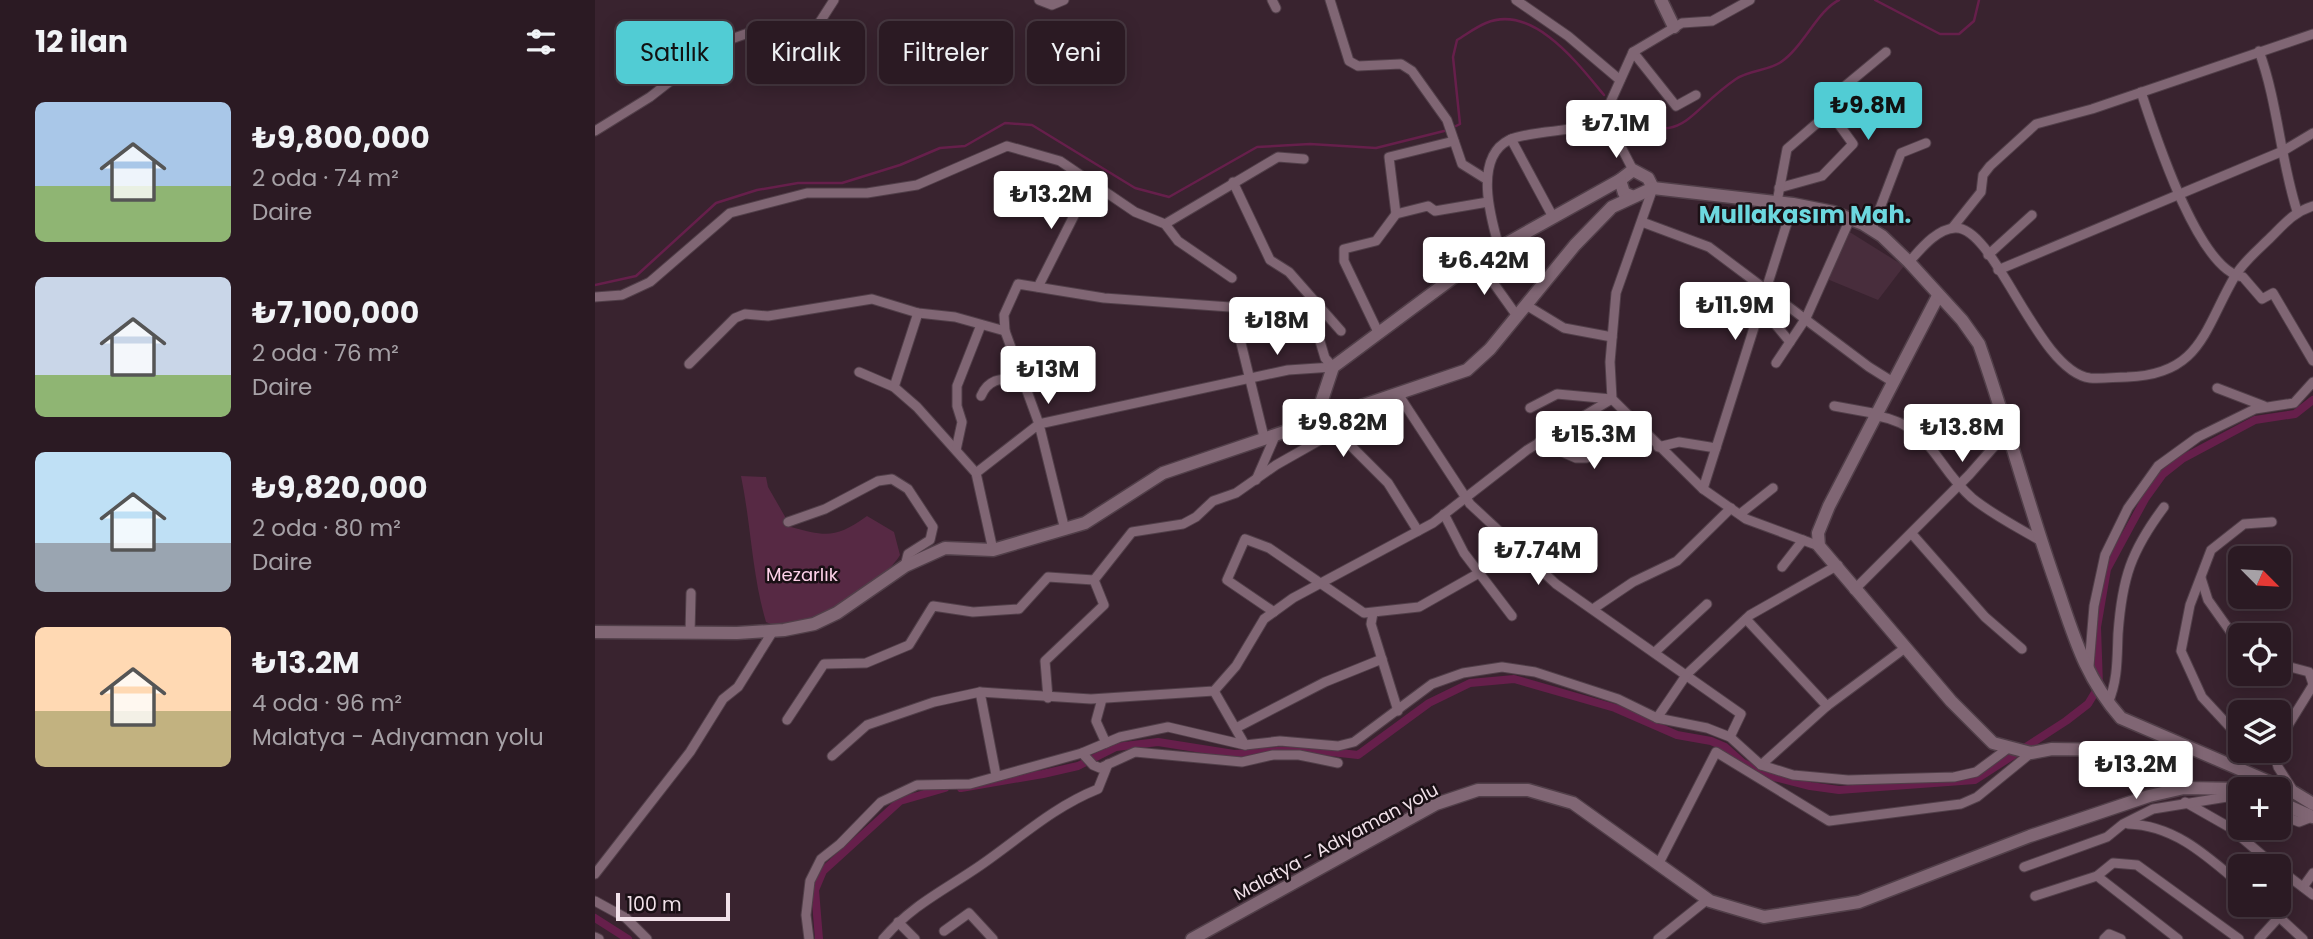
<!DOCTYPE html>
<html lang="tr">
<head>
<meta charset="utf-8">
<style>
  body { margin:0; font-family:Poppins,sans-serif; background:#372730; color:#f1f3f6; height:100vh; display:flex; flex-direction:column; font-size:26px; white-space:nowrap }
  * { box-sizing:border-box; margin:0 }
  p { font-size:23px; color:#a6a1a6 }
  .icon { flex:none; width:38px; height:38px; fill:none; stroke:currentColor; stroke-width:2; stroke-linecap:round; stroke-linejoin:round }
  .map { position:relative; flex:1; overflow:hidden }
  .drawer { display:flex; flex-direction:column; background:#2b1a23; width:595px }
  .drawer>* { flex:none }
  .banner { position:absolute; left:21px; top:21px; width:665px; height:63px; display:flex; gap:14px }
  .needle { width:46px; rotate:114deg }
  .fabs { position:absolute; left:1633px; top:546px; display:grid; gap:14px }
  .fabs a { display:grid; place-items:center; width:63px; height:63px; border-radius:10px; background:#2b1a23; box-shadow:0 4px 18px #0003,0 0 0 2px #473841; font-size:35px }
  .scale { position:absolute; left:21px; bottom:18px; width:114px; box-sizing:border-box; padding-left:7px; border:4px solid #f1e1e9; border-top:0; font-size:19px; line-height:24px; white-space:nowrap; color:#f1e1e9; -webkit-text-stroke:5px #1a1015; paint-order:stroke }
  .price { position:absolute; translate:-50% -60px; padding:0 16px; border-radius:7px; background:#fff; color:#222; font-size:23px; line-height:46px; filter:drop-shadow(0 2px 4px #0008) }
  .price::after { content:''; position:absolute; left:50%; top:42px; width:21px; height:16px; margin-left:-10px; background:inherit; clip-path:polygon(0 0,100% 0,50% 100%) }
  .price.active { background:#51ccd4; color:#111 }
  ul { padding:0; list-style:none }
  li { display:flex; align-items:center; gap:21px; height:175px; padding:0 35px }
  li span { display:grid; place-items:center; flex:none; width:196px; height:140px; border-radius:10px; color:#555 }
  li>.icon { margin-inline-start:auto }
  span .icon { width:84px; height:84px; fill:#fffc; stroke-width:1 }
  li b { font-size:30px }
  h2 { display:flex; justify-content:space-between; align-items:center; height:84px; padding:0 35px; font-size:30px }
  .chip { padding:0 24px; border-radius:10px; background:#2b1a23; box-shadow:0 4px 18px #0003,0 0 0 2px #473841; font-size:24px; line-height:63px }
  .chip.active { background:#51ccd4; color:#111 }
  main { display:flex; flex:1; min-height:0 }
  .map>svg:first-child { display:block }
  .built { fill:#482d3c }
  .green { fill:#572944 }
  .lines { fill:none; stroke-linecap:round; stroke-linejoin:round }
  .stream { stroke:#661f4b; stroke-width:2.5 }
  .canal { stroke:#661f4b; stroke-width:8 }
  .street-casing { stroke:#513f49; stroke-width:11 }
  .secondary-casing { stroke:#513f49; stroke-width:15 }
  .street { stroke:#806674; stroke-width:9 }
  .secondary { stroke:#806674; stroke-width:12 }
  .labels { text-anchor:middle; stroke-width:5; stroke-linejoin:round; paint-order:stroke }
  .park-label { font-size:18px; fill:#fdd1e8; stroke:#1a1015 }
  .street-label { font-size:18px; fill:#f1e1e9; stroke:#1a1015 }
  .district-label { font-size:24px; font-weight:bold; fill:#6cd8df; stroke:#1a1015 }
</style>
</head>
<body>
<main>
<section class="drawer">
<h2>12 ilan<svg class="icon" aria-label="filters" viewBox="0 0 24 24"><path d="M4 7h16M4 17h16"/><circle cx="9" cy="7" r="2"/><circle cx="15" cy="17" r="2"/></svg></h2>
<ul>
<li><span style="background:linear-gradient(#a9c7e8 60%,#8fb573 0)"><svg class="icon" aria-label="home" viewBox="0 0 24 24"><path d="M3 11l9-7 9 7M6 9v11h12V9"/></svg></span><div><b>₺9,800,000</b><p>2 oda · 74 m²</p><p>Daire</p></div></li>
<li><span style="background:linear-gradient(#c9d6e8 70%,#8fb573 0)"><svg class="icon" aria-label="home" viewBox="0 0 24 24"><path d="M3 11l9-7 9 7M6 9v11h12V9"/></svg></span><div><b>₺7,100,000</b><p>2 oda · 76 m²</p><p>Daire</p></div></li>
<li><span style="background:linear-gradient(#bfe0f5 65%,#9aa5b1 0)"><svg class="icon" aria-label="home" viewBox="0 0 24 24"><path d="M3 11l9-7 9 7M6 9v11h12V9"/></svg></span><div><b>₺9,820,000</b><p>2 oda · 80 m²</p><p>Daire</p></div></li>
<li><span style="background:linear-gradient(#ffd9b3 60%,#c2b280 0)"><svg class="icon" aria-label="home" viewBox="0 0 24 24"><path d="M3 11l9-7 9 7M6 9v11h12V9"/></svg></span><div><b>₺13.2M</b><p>4 oda · 96 m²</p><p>Malatya - Adıyaman yolu</p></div></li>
</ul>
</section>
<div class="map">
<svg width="1718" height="939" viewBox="0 0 1718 939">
  <rect width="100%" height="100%" fill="#39232f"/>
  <path class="built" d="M1253 231 1309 266 1283 300 1232 279Z"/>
  <path class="green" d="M146 476 171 477 173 487 196 527C232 537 241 538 272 516L299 532 305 555C288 584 204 640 171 622 157 575 156 524 146 476Z"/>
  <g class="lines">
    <g class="stream">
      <path d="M1280 0 1345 34H1364L1379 21 1384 0"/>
      <path d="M1019 107C1088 153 1088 115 1141 79 1154 70 1173 71 1186 62 1208 47 1223 10 1244 0"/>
      <path d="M861 126 865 124 858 57 862 40C872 34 881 27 891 23 938 3 984 65 1009 95"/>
      <path d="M0 285 41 276 121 203 162 190 203 183H247L305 165 345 148 370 146 410 123 437 125 540 188 574 197 662 147 715 144 781 148 849 131"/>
    </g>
    <g class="canal">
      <path d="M366 788 448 774 483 766 521 747 563 742 639 754 709 749 763 755 834 703 875 683 919 679 1020 708 1082 735 1116 741 1130 747 1148 763 1179 777 1215 786 1244 790 1380 780 1471 721 1493 704 1504 686 1502 627 1512 569 1550 499 1568 474 1587 459 1660 420 1700 414 1718 400"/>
      <path d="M0 918 33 939"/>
      <path d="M224 939 220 890 228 871 305 801 350 788"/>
    </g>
    <defs>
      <g id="street">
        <path d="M444 0 457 5 469 0"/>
        <path d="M677 0 681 8"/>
        <path d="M735 0 754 61 763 66 806 64 817 71 852 120 867 164 891 179"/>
        <path d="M921 0 973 36 1025 80"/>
        <path d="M1664 51C1683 103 1685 158 1702 211"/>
        <path d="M1038 52 1081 106 1101 95"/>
        <path d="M1546 92C1559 131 1603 271 1648 277L1667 299 1678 293 1718 361"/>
        <path d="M0 131 55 97 82 76 105 50 159 31 168 32 187 44H200L221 28 239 0"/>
        <path d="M916 139 958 217"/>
        <path d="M1038 170 1023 141 1010 134 1006 123 1038 52 1087 23 1117 21 1155 0"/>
        <path d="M638 182 675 260 694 272 746 331"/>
        <path d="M1058 188 1021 293 1015 362 1017 399 1108 489 1151 519 1224 546"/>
        <path d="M1184 188 1227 176 1258 144 1235 112 1232 101 1291 52"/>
        <path d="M1182 202 1192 149 1235 112"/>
        <path d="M801 214 794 157 859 141"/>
        <path d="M1047 222 1114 247 1274 367 1298 382"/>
        <path d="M570 224 683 157 709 159"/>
        <path d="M1358 227 1386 192 1388 175 1395 166 1441 124 1497 109 1718 34"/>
        <path d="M1277 229 1306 153 1331 143"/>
        <path d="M904 247C896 219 878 158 914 140 925 135 939 134 951 132 981 129 980 125 1010 134"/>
        <path d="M1393 255 1437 215"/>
        <path d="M882 260 922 316"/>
        <path d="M1314 262C1325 250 1341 229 1360 228 1400 225 1442 371 1495 378 1507 379 1520 377 1532 377 1606 375 1609 329 1640 276 1649 261 1664 249 1676 237 1690 223 1699 212 1718 206"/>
        <path d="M1403 270 1688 151 1718 133"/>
        <path d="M443 287 496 182"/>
        <path d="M0 297 27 295 55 282 135 213 212 193H272L322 185 412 146 465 161 540 212 570 224 583 241 637 278"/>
        <path d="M931 305 969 328 1017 337"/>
        <path d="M1166 307 1195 342"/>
        <path d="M649 308 645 339 669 437"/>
        <path d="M783 332 749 261V249L781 241 801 214 833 206 840 211 893 202"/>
        <path d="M1181 363 1211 318 1255 219"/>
        <path d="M94 364 140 318 150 314 173 316 277 299 323 313 360 317 410 331"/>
        <path d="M264 372 299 387 322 407 381 473 398 550"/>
        <path d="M299 387 323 313"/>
        <path d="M1622 388 1669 406"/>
        <path d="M803 394 875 504 961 584 1146 714 1135 737"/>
        <path d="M386 396C394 377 408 379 427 378"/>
        <path d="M1239 406 1283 414"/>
        <path d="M935 408 962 394 1016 399"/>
        <path d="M767 410 748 427 752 442 793 483 823 531"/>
        <path d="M1283 416C1337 426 1340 466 1377 498 1398 515 1422 527 1446 541"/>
        <path d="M944 442 981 458H992L1012 440 1037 438 1047 431"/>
        <path d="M1063 447 1084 442 1121 448"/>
        <path d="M361 450 367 422 362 406V386L386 325"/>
        <path d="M381 473 444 424 693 370 738 367 730 358 724 338 649 308 509 298 423 284 409 315 410 331 444 424 470 530"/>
        <path d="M661 480 681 434"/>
        <path d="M1108 489 1198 204"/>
        <path d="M849 514 869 553 917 616"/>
        <path d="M1145 514 1178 488"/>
        <path d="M193 522 230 509 283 481 297 479 313 489 338 527 335 540 313 554 310 566"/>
        <path d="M1317 534 1390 617 1427 649"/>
        <path d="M1187 567 1208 540"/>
        <path d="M1606 578 1613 600 1645 645"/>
        <path d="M1259 590 1374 475 1411 433"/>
        <path d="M998 609 1038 582 1082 561 1136 508"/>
        <path d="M679 612 632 580 650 539 674 548 769 613 824 607 884 573"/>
        <path d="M778 613 776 624 803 711"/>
        <path d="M1151 619 1232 706"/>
        <path d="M95 633 96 593"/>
        <path d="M1060 652 1112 604"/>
        <path d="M1684 664 1714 672 1718 684"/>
        <path d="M1494 666 1499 606 1510 555 1533 508 1563 466 1603 437 1660 409 1699 403 1718 382"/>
        <path d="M619 691 650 745"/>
        <path d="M385 692 401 775"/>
        <path d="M453 698 450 661 509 605 499 580 537 532 588 524 601 517 618 501 641 493 681 465 748 427"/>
        <path d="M507 699 501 721 511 743"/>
        <path d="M1513 703C1523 680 1522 658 1523 634 1527 578 1536 551 1569 507"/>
        <path d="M1062 718 1092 674 1155 615 1243 565"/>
        <path d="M192 720 229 664 271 663 314 645 338 606 378 612 424 609 453 577 499 580"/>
        <path d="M641 728 730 682 787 659"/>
        <path d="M1645 738 1607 697 1586 651 1595 605 1616 550 1649 524 1677 522"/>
        <path d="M1684 740 1718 685"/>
        <path d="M1666 751 1681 760"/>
        <path d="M1679 751 1683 767 1699 792"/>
        <path d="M487 753 498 765 505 768 540 752 647 762 678 755H704L743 763"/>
        <path d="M237 756 272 725 339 702 385 692 496 699 619 691 641 666 669 619 698 598 838 523 932 450 1017 399"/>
        <path d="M1166 765 1232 706 1310 648"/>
        <path d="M1590 802 1634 827 1680 866"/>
        <path d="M1684 814 1704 822 1717 817"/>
        <path d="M1533 824C1579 825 1612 856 1645 884"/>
        <path d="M1064 863 1121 752 1234 821 1366 804 1382 797 1436 753"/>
        <path d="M1429 867 1512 837 1528 824 1558 809 1632 797 1645 798"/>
        <path d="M1684 869 1718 895"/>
        <path d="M0 874 95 752 128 699 143 687 178 631"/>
        <path d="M1502 876 1583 939"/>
        <path d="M1708 887 1718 873"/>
        <path d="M1440 896 1502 876 1518 863 1542 865 1644 939"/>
        <path d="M0 901 31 918 52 939"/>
        <path d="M1671 905 1708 939"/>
        <path d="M303 922 320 939"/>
        <path d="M349 931 374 913 398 939"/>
        <path d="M0 937 4 939"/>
        <path d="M214 939 211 915 215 881 226 859 245 844 286 802 322 785 375 784 487 753 525 737 573 727 650 745 685 741 743 746 759 742 837 684 868 673 907 667 940 672 1023 699 1062 718 1112 728 1135 737 1166 765 1198 775 1253 780 1359 777 1381 772 1412 749"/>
        <path d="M288 939C318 904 350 890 386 865 425 838 458 807 503 789L513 764"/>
        <path d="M1063 939 1113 899"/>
        <path d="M1509 939 1514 934 1526 939"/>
        <path d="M1664 939 1684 917"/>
      </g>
      <g id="secondary">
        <path d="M1066 0 1079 27"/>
        <path d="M1036 196 1029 193 1025 180 1038 170 1053 178 1058 188"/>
        <path d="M1343 296 1234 506 1223 533 1224 546 1356 701 1398 743 1436 753 1457 749 1591 751"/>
        <path d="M713 424 726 403 738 367 882 260 1025 180"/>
        <path d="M0 632 142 633 189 630 219 624 242 613 310 566 350 548 398 550 490 523 568 473 872 370 895 349 980 245 1017 207 1058 188 1198 204 1238 212 1268 224 1287 236 1314 262 1367 320 1384 344C1412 423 1433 505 1461 584 1479 636 1489 676 1526 718L1700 793 1718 804"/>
        <path d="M1684 802 1718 817"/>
        <path d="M597 939 841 804 883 790H933L978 803 1115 901 1169 917 1264 902 1435 836 1554 796 1589 788 1647 789"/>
      </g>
    </defs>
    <use href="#street" class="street-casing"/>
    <use href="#secondary" class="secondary-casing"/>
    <use href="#street" class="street"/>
    <use href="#secondary" class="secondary"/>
  </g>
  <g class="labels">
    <g class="park-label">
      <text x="207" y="581">Mezarlık</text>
    </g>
    <g class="street-label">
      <text transform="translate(741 842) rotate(-28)" y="6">Malatya - Adıyaman yolu</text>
    </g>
    <g class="district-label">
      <text x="1210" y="223">Mullakasım Mah.</text>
    </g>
  </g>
</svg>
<div class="fabs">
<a><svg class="needle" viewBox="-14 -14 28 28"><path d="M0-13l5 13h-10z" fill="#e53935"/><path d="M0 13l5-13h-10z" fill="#a6a1a6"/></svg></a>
<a><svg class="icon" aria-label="locate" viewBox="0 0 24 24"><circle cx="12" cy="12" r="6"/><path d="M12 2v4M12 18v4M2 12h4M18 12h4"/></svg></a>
<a><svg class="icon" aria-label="layers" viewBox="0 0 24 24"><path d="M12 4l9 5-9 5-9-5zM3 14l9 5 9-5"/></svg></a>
<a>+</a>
<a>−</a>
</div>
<div class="scale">100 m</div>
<b class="price active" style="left:1273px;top:142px">₺9.8M</b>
<b class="price" style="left:1021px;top:160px">₺7.1M</b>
<b class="price" style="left:456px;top:231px">₺13.2M</b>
<b class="price" style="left:889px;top:297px">₺6.42M</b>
<b class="price" style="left:1140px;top:342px">₺11.9M</b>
<b class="price" style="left:682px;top:357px">₺18M</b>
<b class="price" style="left:453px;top:406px">₺13M</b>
<b class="price" style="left:748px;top:459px">₺9.82M</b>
<b class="price" style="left:1367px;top:464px">₺13.8M</b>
<b class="price" style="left:999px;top:471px">₺15.3M</b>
<b class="price" style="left:943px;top:587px">₺7.74M</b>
<b class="price" style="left:1541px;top:801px">₺13.2M</b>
<div class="banner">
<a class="chip active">Satılık</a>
<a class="chip">Kiralık</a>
<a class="chip">Filtreler</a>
<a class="chip">Yeni</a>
</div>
</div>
</main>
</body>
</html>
